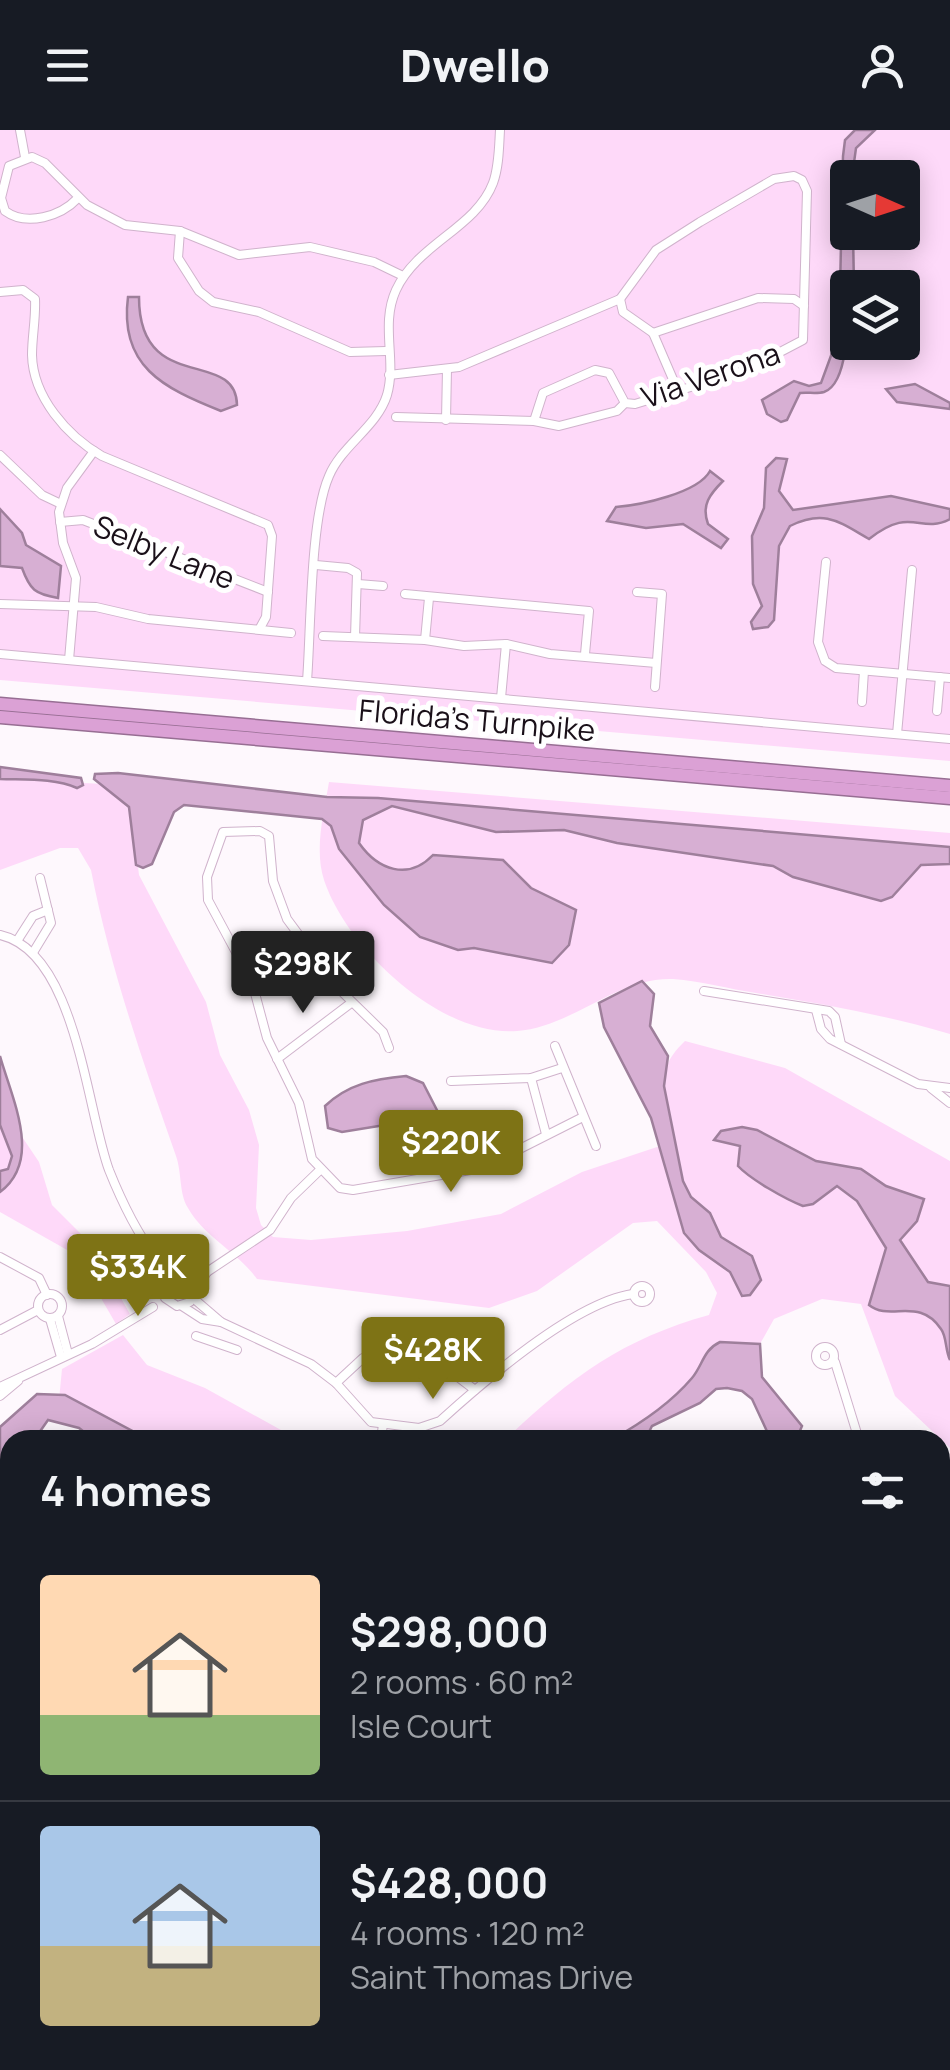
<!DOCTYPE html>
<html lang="en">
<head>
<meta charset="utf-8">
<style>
  body { margin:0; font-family:Manrope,sans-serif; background:#20242c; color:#f1f3f6; height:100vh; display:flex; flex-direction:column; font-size:38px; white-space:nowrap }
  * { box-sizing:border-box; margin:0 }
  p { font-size:32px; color:#9ea1a6 }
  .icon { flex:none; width:55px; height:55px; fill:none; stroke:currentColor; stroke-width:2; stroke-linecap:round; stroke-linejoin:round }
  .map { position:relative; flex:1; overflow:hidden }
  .panel { position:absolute; left:0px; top:1300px; width:950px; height:640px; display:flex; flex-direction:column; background:#171b24; border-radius:30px 30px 0 0; box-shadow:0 5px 25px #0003 }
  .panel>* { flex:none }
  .needle { width:65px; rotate:93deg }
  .controls { position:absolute; left:830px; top:30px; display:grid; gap:20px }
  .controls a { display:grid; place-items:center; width:90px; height:90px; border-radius:10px; background:#171b24; box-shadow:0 5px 25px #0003; font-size:50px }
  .price { position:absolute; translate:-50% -85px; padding:0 22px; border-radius:10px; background:#7e7315; color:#fff; font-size:32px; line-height:65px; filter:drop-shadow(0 2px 5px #0008) }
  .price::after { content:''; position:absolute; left:50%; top:60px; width:30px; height:22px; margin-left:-15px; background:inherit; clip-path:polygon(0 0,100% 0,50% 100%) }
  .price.selected { background:#222; color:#fff }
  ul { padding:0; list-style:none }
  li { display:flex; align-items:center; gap:30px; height:250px; padding:0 40px }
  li+li { border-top:2px solid #363941 }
  li span { display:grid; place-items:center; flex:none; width:280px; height:200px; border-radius:10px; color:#555 }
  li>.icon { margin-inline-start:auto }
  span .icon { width:120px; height:120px; fill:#fffc; stroke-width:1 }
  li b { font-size:42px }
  h2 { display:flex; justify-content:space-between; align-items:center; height:120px; padding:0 40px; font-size:42px }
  header { display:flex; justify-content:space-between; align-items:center; height:130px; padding:0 40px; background:#171b24; font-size:45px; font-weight:800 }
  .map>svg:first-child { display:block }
  .green { fill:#fed9f9; fill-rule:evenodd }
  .water { fill:#d7afd3; stroke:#9e7f9b; stroke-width:2.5 }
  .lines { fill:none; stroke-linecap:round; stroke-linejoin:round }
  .minor-casing { stroke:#d0b3cc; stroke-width:10 }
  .motorway-casing { stroke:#976e93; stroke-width:15 }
  .minor { stroke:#fff; stroke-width:8 }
  .motorway { stroke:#dba1d5; stroke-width:12 }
  .labels { text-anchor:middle; stroke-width:10; stroke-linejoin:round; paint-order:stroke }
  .street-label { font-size:30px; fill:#1a1019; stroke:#fff }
</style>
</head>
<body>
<header><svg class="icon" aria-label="menu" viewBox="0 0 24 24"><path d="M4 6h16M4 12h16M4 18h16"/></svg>Dwello<svg class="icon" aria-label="person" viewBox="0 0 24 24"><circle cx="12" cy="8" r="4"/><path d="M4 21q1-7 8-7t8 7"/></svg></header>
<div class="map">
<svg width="950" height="1940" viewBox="0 0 950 1940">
  <rect width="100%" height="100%" fill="#fef8fd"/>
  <g class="green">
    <path d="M0 0H950V631L0 550ZM848 48H902V102H848ZM848 158H902V212H848Z"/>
    <path d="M0 649 104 654 131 680 139 745 206 872 220 925 249 980 259 1015 256 1078 261 1095 273 1107 311 1110 407 1101 501 1084 582 1042 669 1013C663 971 651 943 685 911L785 938 950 1031V1318L895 1266 861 1174 822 1169 774 1189 760 1214 627 1310H505C570 1248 622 1209 709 1185L717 1163 706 1142 657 1091 633 1093 537 1161 489 1178 257 1149C237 1121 205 1108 188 1078 179 1064 182 1043 176 1026 143 932 110 838 91 740L78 718H60L0 740Z"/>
    <path d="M329 652 950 703V904C886 885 822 874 756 863 729 859 701 851 673 849 616 847 573 897 517 901 441 907 347 819 324 750 314 719 324 682 329 652Z"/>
    <path d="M0 974 39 1032 52 1075 89 1112 130 1184 116 1194 76 1125 0 1082Z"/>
    <path d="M123 1205 147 1235 205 1258 299 1310H127L59 1270 62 1239Z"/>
    <path d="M940 1586 950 1587V1677H940Z"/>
    <path d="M950 1725V1898L940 1900 943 1726Z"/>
    <path d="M690 1930H877L853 1940H669Z"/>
  </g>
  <g class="water">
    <path d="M855 0H875L856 18 852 47 848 48V102L853 103 854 157 848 158C848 182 850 253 824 262 817 264 807 262 800 263L787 290 781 292 767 284 762 270 794 251 809 256 821 253 839 204 843 26 845 10Z"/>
    <path d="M128 167H139C139 266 236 217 237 275L221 281C163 258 119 236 128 167Z"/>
    <path d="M915 254 950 273V279L897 272 886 259Z"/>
    <path d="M776 328 787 329 779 361 793 380 891 366 950 379V389C919 405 912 375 869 409 839 392 825 379 790 396L779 416 774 490 768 497 753 499 751 492 762 476 753 454 752 406 764 378 766 338Z"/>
    <path d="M710 341 723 351C710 364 701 375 708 394L728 409 721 418 683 394 646 398 607 391 616 377C641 375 698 363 710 341Z"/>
    <path d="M0 379 22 403 26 415 61 436 58 468C35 464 30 460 22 438L0 436Z"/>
    <path d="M0 637 81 648 83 655 77 658C55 648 24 650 0 649Z"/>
    <path d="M118 643 327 667 378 668 950 717V734L921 735 892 767 881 771 793 747 773 736 617 713 564 700 496 702 392 676 363 690 359 713C378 740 408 751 433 725L503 730 531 758 576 780 569 815 552 833 474 818 458 820 420 807 384 775 339 719 331 696 322 689 184 675 174 682 152 734 143 738 136 735 129 677 94 649 95 644Z"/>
    <path d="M642 851 654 864 650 896 668 926 664 956 683 1051 691 1067 710 1083 721 1107 752 1126 761 1150 750 1165 742 1166 730 1142 699 1120 684 1103 651 988 604 897 599 873Z"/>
    <path d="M0 926C12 969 43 1030 0 1062V1041L8 1039 12 1026 0 995Z"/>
    <path d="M406 946 423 953 440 986 342 1002 328 998 325 976C348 954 374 949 406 946Z"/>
    <path d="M742 997 757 1000 816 1031 861 1039 886 1056 924 1069 917 1091 900 1110 928 1152 950 1156V1230C945 1220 947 1207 941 1199 919 1166 890 1192 869 1175L886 1118 857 1071 837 1056 813 1074 803 1076C785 1069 750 1049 738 1036L740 1016 714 1010 721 1001Z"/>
    <path d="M720 1212 760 1214 762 1247 802 1296 796 1310H771L752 1269 742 1261 727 1258 716 1259 700 1273 652 1296 645 1310H611C640 1294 670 1274 692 1248 703 1235 703 1220 720 1212Z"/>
    <path d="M37 1264 65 1265 142 1306 162 1310H94L79 1298 48 1290 34 1310H10V1351L0 1367V1297Z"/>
    <path d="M0 1397 10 1405V1476L0 1449Z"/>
    <path d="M950 1421V1468L940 1471V1422Z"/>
    <path d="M0 1718 10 1736V1847L0 1852Z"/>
    <path d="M17 1930H49L44 1940H0Z"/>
  </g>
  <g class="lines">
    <defs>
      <g id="minor">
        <path d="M20 0 25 27"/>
        <path d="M78 68C61 86 27 97 5 81L1 68 9 36 32 27 45 33 87 75 125 95 180 101 239 125 310 117 374 132 403 146"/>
        <path d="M180 101 178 128 199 161 213 172 259 182 350 222 386 221"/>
        <path d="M0 162 23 160 35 169C36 188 32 206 32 225 33 267 67 306 102 326L268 395 272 406 266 487 260 498"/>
        <path d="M620 169 623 182 653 203"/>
        <path d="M653 203 758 168 794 169 804 176"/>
        <path d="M653 203 678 261"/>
        <path d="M389 245 459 237 620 169 656 120 700 92 774 49 794 46 802 50 807 61 803 210 746 240 635 274 625 273 609 243 595 240 543 263 534 291"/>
        <path d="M396 287 534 291 559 296 617 281 625 273"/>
        <path d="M446 290 447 239"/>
        <path d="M0 325 42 365 61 374"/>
        <path d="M60 392 83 390 268 462"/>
        <path d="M826 432 818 512 825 531 836 538 950 548"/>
        <path d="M316 435 348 438 357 443 355 507"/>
        <path d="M358 454 383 456"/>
        <path d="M637 462 662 464 655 557"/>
        <path d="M405 464 589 481 585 524"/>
        <path d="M0 474 96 477 148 489 291 503"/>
        <path d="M323 506 425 510 464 516 506 514 550 524 656 533"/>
        <path d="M425 510 429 468"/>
        <path d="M0 524 950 609"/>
        <path d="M69 530 76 448 63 413 59 382 67 358 94 321"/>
        <path d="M307 551C311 500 310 389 329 346 342 315 377 297 387 265 397 230 380 195 396 160 417 114 476 98 493 53 499 37 499 17 500 0"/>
        <path d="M501 568 506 514"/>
        <path d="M862 572 864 541"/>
        <path d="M937 581 940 547"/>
        <path d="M897 604 912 440"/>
        <path d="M0 805C76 822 86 977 109 1040 121 1070 137 1103 156 1128"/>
        <path d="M17 811 33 786 48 780"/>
        <path d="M34 821 51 793 40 748"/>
        <path d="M704 861 829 881 835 887 841 914"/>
        <path d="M816 880 821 899 830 909 918 954 950 958"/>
        <path d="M555 916 596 1016"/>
        <path d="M389 918 383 902 338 858 287 789 273 751 269 706 260 701 223 702 207 747 208 770 252 852 267 908 299 973 312 1029 340 1058 353 1060 482 1038 583 987"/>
        <path d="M277 929 351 873"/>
        <path d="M531 948 546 1004"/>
        <path d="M451 951 531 948 562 938"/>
        <path d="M931 958 950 973"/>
        <path d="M0 1127 39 1148 47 1165"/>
        <path d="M207 1142 270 1100 291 1068 321 1039"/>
        <path d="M186 1143 196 1155 190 1172 177 1176 165 1168 163 1154 176 1142H207L196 1160"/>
        <path d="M164 1150 156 1128 176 1142"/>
        <circle cx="642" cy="1164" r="8"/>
        <circle cx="50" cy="1176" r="12"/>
        <path d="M182 1176 202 1189 221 1192 193 1168"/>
        <path d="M58 1186 68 1224"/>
        <path d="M50 1189 61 1227"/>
        <path d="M221 1192 311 1234 336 1253 371 1292 419 1298 440 1291C483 1252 575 1172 633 1164"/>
        <path d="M0 1200 38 1180"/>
        <path d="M196 1206 237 1220"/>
        <circle cx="825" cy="1226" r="9"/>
        <path d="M835 1232 859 1310"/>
        <path d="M336 1253 363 1228 375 1224 441 1234 475 1260"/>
        <path d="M0 1257 92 1214 153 1177"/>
        <path d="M0 1266 18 1251"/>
        <path d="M381 1310 383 1294"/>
        <path d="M0 1494 10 1516"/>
        <path d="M0 1518 10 1539"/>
        <path d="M940 1529 950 1526"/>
        <path d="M0 1610 10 1601"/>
        <path d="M0 1636 10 1619"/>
        <path d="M940 1685 950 1686"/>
        <path d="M940 1714 950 1712"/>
        <path d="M0 1910 10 1907"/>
        <path d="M931 1931 936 1940"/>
        <path d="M70 1940 76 1930"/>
        <path d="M242 1940 248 1930"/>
        <path d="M504 1940 555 1930"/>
        <path d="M559 1940 578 1930"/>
      </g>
      <g id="motorway">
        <path d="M0 574 950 656"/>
        <path d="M0 587 950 668"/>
      </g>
    </defs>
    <use href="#minor" class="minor-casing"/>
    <use href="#motorway" class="motorway-casing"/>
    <use href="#minor" class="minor"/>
    <use href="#motorway" class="motorway"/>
  </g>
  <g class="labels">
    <g class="street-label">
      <text transform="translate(711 246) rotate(-19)" y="10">Via Verona</text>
      <text transform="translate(164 423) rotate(22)" y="10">Selby Lane</text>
      <text transform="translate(477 591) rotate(5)" y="10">Florida's Turnpike</text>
    </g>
  </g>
</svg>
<div class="controls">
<a><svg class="needle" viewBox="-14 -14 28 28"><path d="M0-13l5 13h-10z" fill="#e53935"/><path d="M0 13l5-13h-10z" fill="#9ea1a6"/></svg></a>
<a><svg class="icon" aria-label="layers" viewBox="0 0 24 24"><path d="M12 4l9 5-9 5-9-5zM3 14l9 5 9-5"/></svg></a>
</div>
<b class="price selected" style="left:303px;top:886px">$298K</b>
<b class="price" style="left:451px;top:1065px">$220K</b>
<b class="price" style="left:138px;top:1189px">$334K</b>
<b class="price" style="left:433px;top:1272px">$428K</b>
<section class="panel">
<h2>4 homes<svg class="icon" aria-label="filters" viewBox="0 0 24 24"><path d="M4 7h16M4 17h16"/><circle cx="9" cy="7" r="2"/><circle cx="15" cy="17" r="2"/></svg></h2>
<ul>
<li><span style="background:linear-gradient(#ffd9b3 70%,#8fb573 0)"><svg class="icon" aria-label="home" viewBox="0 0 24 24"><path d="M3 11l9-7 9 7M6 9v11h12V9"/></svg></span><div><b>$298,000</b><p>2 rooms · 60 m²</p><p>Isle Court</p></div></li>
<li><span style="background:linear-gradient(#a9c7e8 60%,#c2b280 0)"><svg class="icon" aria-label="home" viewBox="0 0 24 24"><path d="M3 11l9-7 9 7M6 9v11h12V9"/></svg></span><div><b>$428,000</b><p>4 rooms · 120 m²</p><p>Saint Thomas Drive</p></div></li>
</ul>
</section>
</div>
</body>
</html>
